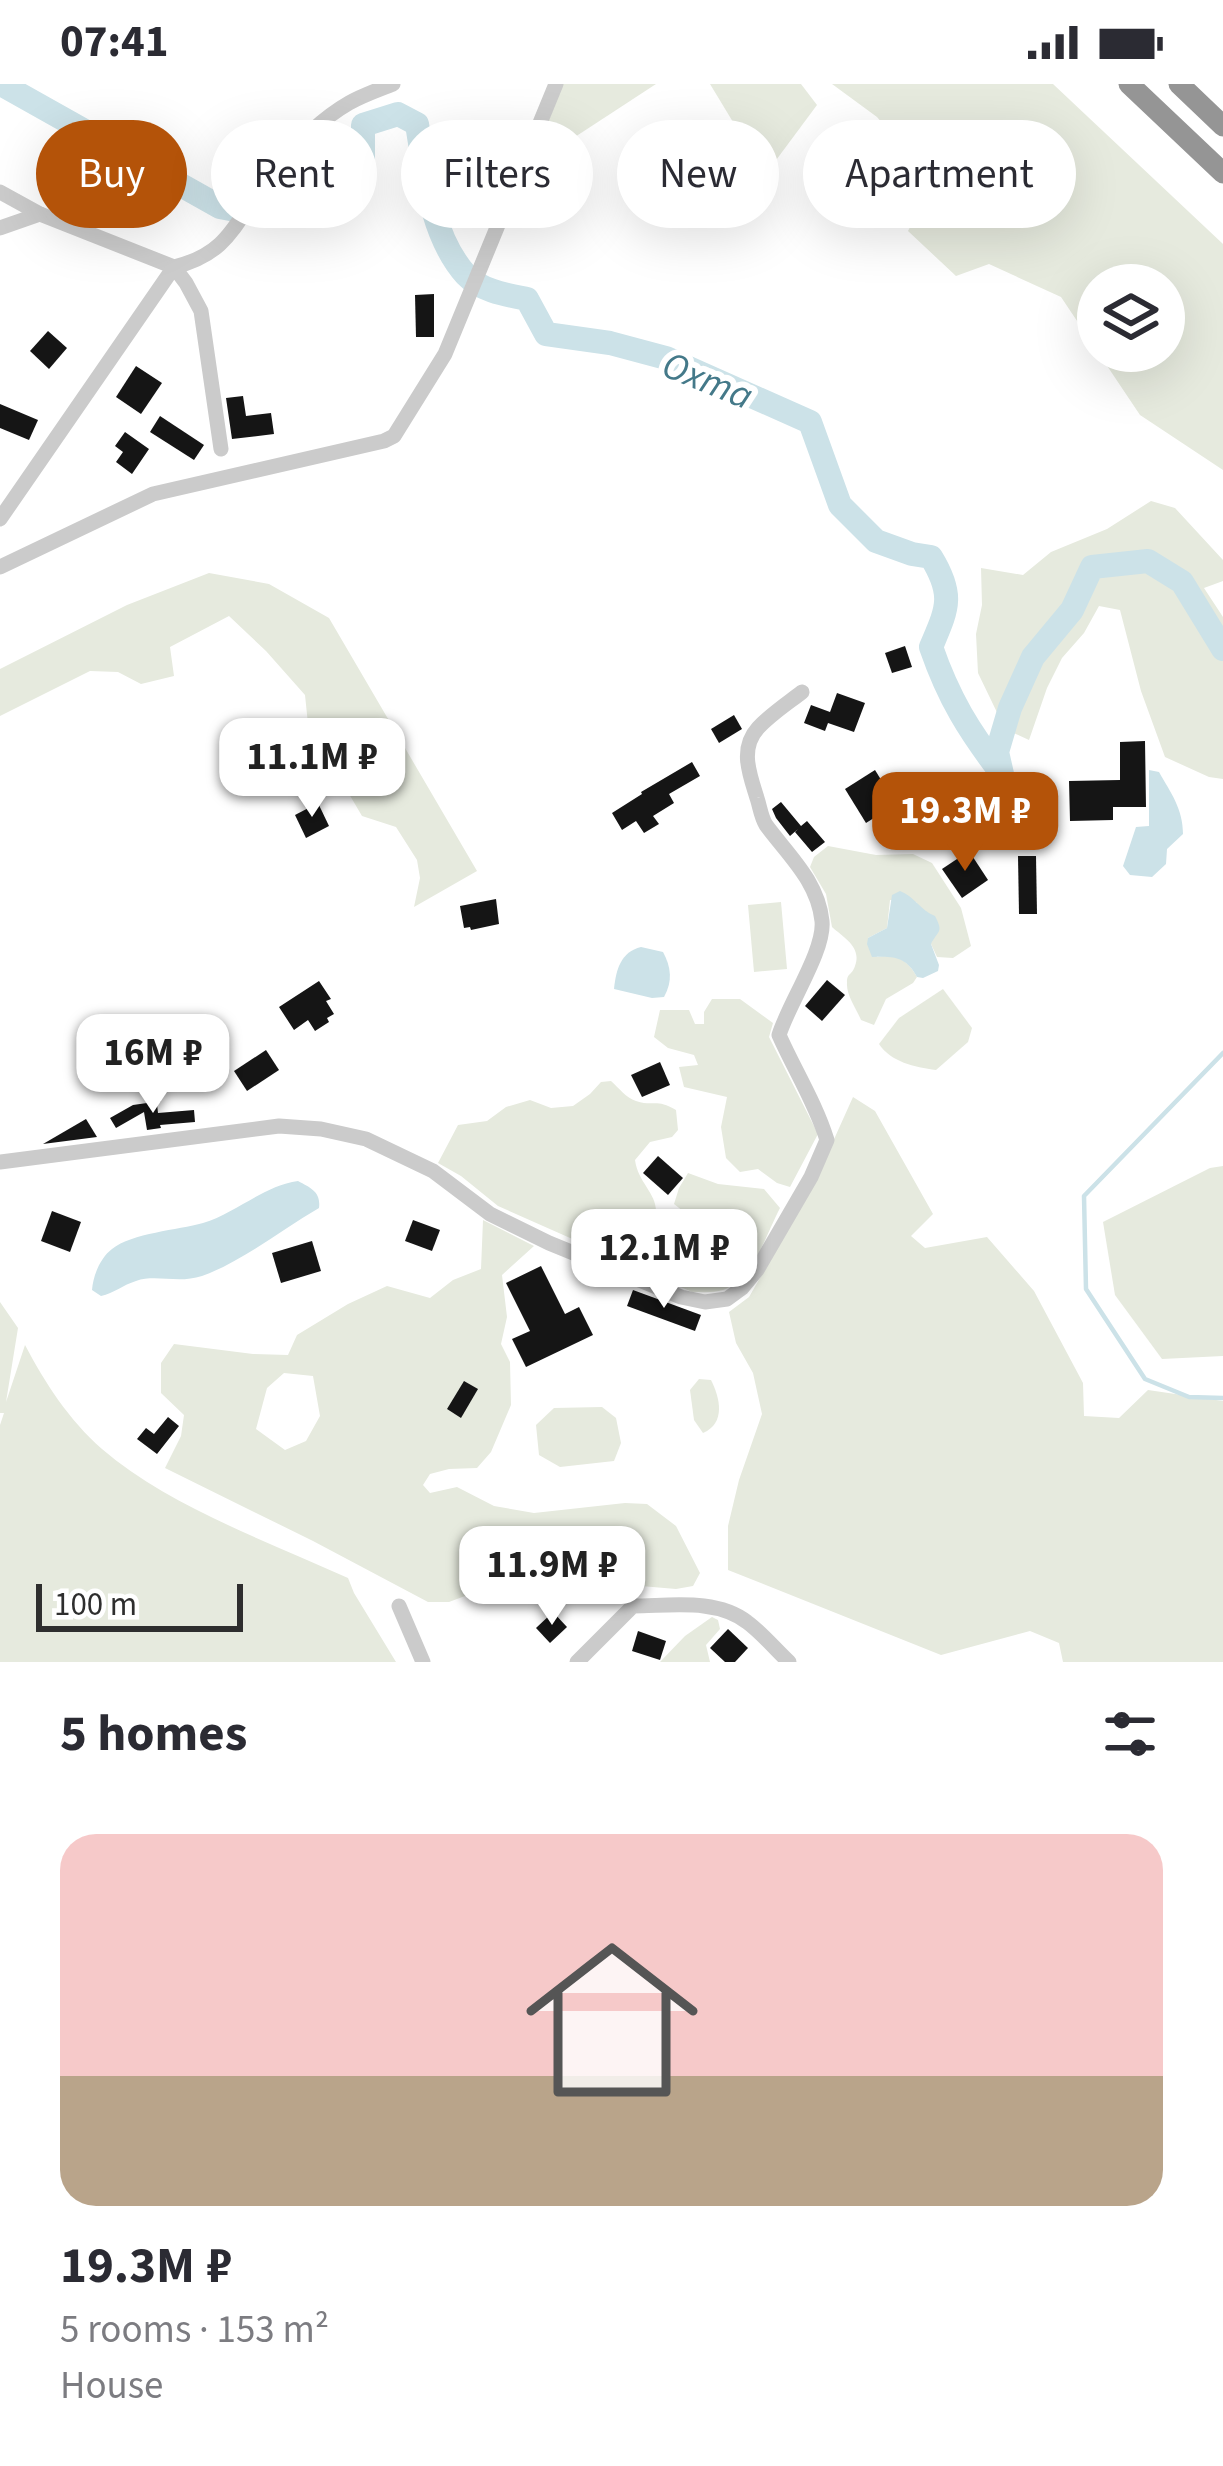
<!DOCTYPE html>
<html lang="en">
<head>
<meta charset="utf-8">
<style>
  body { margin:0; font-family:"Source Sans 3",sans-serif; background:#f7f7f7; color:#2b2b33; height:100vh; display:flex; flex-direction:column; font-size:45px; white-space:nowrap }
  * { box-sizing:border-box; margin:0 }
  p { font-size:39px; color:#7c7c81 }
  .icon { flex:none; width:66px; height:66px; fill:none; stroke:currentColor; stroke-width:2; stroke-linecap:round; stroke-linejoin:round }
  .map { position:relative; height:1578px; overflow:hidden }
  .details { display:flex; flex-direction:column; background:#fff; flex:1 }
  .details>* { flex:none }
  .banner { position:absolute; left:36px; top:36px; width:1152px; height:108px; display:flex; gap:24px }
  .tools { position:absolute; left:1077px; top:180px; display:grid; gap:24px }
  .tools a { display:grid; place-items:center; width:108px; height:108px; border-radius:50%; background:#fff; box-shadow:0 12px 48px #0002; font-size:60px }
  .scale { position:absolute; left:36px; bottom:30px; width:207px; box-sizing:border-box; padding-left:12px; border:6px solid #2e2e2e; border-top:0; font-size:33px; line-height:42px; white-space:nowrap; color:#2e2e2e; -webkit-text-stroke:9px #fff; paint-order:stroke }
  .price { position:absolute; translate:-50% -102px; padding:0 27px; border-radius:24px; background:#fff; color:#222; font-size:39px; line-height:78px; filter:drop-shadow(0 3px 6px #0008) }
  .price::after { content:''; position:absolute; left:50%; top:72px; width:36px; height:27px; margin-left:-18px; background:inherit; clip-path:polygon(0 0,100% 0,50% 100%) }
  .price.active { background:#b45309; color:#fff }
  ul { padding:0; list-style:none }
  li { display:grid; align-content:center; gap:24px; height:636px; padding:0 60px }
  li span { display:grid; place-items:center; height:372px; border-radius:36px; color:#555 }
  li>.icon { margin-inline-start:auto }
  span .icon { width:216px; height:216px; fill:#fffc; stroke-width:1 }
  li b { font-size:51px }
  h2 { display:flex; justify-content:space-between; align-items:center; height:144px; padding:0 60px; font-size:51px }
  .chip { padding:0 42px; border-radius:54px; background:#fff; box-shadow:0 12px 48px #0002; font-size:42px; line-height:108px }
  .chip.active { background:#b45309; color:#fff }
  .status { display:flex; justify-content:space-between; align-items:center; height:84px; padding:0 60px; background:#fff; direction:ltr }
  .status svg { height:33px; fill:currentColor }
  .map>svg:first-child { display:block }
  .green { fill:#e6eade; fill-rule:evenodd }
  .water { fill:#cce2e8 }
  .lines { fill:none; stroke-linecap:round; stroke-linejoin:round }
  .stream { stroke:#cce2e8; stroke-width:4.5 }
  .river { stroke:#cce2e8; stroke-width:24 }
  .building { fill:#151515 }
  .minor { stroke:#cbcbcb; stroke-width:15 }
  .highway { stroke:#959595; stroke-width:21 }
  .labels { text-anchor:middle; stroke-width:12; stroke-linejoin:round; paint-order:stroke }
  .water-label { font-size:39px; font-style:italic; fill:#447989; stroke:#fff }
</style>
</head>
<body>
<div class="status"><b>07:41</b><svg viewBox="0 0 49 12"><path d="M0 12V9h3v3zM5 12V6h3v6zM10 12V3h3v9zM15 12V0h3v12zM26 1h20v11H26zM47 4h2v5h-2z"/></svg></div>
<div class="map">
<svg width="1223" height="1578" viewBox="0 0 1223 1578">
  <rect width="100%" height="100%" fill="#fff"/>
  <g class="green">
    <path d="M562 0H656L529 83Z"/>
    <path d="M710 0H801L817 21 765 91Z"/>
    <path d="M832 0H1053L1223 160V386L1140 331 1061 213 989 180 956 192 908 147 933 99 877 33ZM1098 201H1164V267H1098Z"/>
    <path d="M1151 417 1175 424 1223 476V497L1204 504 1223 533V695L1209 693 1165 673 1141 607 1120 526 1099 522 1084 549 1062 574 1047 604 1029 656 1005 645 978 589 976 550 982 521 981 484 1023 491 1051 468 1107 445Z"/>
    <path d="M209 489 269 500 329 534 477 787 414 823 420 794 417 776 396 743 362 732 308 640 305 611 266 567 229 532 170 563 174 592 141 600 118 588 90 587 0 632V585L127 521Z"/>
    <path d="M828 762 876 771 913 770 932 779 961 824 971 862 953 874 937 873 931 860 935 833 921 827 916 818 890 816 887 844 868 854 877 873C896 869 908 876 917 893L913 899 886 915 874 941 861 936C857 926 846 911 847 899 847 888 851 893 855 882 862 863 844 854 832 843L826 810 810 783 814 773Z"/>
    <path d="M781 818 787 885 754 888 748 821Z"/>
    <path d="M943 905 972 944 968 958 936 986C914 983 891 978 879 960L899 934Z"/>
    <path d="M712 915H740L773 939 769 953 818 1050 790 1103 777 1099 758 1085 740 1088 726 1074 721 1043 727 1013 684 1003 679 983 698 981 694 971 668 964 654 953 660 926H689L695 940H704V928Z"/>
    <path d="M611 997C619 1004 626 1014 636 1017 654 1023 656 1014 676 1026L678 1046 672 1053 650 1058 635 1076C638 1099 657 1109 656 1129L635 1126 627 1132 631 1148 641 1154 658 1149 671 1160 674 1181 686 1182 696 1168 700 1148 693 1135 674 1120 679 1104 688 1089 718 1100 764 1105 780 1124C766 1151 753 1195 723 1206 713 1209 703 1208 692 1208L498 1122 461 1092 438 1079 458 1041 487 1037 506 1023 530 1016 551 1024 573 1022 590 1010 601 998Z"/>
    <path d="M853 1013 875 1027 933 1130 911 1152 925 1164 987 1153 1034 1207 1083 1299 1084 1332 1119 1334 1148 1306 1223 1317V1578H1063L1059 1559 1030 1547 941 1571 728 1486V1442L739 1396 762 1330 753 1289 736 1259 729 1228 749 1213 813 1102Z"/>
    <path d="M1223 1082V1272L1162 1275 1115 1211 1103 1138 1210 1084Z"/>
    <path d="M483 1136 534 1162 502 1191 507 1233 501 1260 510 1278 511 1321 491 1368 477 1384 449 1385 430 1390 423 1401 430 1409 457 1403 494 1422 534 1429 625 1419 647 1420 676 1442 700 1489 693 1502 676 1505 594 1498 548 1488 525 1478 501 1481 484 1494 473 1509 449 1518H428L313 1457 165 1384 181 1352 184 1331 161 1309V1279L174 1260 253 1270 288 1271 297 1251 348 1220 387 1202 430 1214 453 1196 481 1185ZM284 1289 313 1292 320 1332 306 1357 285 1366 256 1345 267 1304Z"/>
    <path d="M0 1218 18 1244 6 1318 25 1261C45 1299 69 1336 102 1365 170 1423 267 1457 348 1494L354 1509 396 1578H0V1341L4 1329H0Z"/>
    <path d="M699 1295 711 1296C720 1314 726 1339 703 1349L694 1336 690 1306Z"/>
    <path d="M602 1323 616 1334 621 1359 614 1377 560 1383 539 1371 536 1341 554 1324Z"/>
    <path d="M712 1533 718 1536 720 1545 706 1561 710 1578H660L685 1552Z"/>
  </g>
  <g class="water">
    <path d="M1149 686 1159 688C1171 709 1183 725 1183 750L1167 765 1166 780 1152 793 1130 791 1123 782 1136 743 1149 742Z"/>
    <path d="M900 807C915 813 920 826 935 832 944 849 938 846 931 860L939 881 938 887 923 894 917 893C906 872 893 872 872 873L867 860 868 854 887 844 892 811Z"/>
    <path d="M641 863 663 868C671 883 673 897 664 913L652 914 614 905C616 885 621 868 641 863Z"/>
    <path d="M298 1097C311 1104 321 1108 319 1124 281 1146 243 1177 202 1192 178 1200 156 1190 136 1197 123 1201 114 1209 101 1212L92 1206C93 1192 100 1174 112 1165 132 1149 178 1146 203 1139 236 1129 263 1102 298 1097Z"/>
  </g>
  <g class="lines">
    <path class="stream" d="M1223 969 1084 1112 1086 1205 1145 1295 1189 1313 1223 1314"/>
    <path class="river" d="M1 0 220 123C266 133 304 133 349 119L363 91V41L398 30 417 40C425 89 431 152 466 191 481 207 507 211 527 215L546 250 610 259 666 274 810 338 840 421 876 457 912 470 931 473C955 512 947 525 931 563 949 615 969 647 1002 690L997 668 1010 624 1033 573 1072 526 1092 483 1148 477 1182 498 1223 565"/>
  </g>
  <g class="building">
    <path d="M434 210V253H416L415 211Z"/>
    <path d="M48 247 67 264 49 285 30 267Z"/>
    <path d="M136 282 162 299 141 330 116 313Z"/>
    <path d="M243 312 246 332 271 329 274 350 232 355 226 314Z"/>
    <path d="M0 320 38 336 29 356 0 344Z"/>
    <path d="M160 332 204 361 194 376 150 348Z"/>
    <path d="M125 348 149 365 132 390 116 378 123 368 115 362Z"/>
    <path d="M905 562 912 583 892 589 885 569Z"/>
    <path d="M837 609 865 619 854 648 828 639 825 647 804 639 811 621 830 628Z"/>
    <path d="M734 631 742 645 719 659 711 645Z"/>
    <path d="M272 646 283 668 260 679 249 658Z"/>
    <path d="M1145 657 1146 723H1113V736L1070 737 1069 697 1120 696V658Z"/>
    <path d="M692 678 700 692 669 710 674 719 653 732 659 740 644 749 636 737 622 746 612 729 642 710 641 708Z"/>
    <path d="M875 686 896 720 866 739 845 705Z"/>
    <path d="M781 718 801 742 807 737 825 758 812 768 795 748 798 745 790 752 776 734 772 725Z"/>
    <path d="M318 719 329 742 306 754 295 731Z"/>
    <path d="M969 767 988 796 962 814 942 785Z"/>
    <path d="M1018 772H1036L1037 830H1019Z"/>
    <path d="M496 815 499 840 471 846 470 843 464 844 460 822Z"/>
    <path d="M827 896 845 911 822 937 805 922Z"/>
    <path d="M319 897 331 915 326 917 334 930 327 934 329 938 315 947 308 936 294 946 279 923Z"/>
    <path d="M266 966 279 986 247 1007 234 987Z"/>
    <path d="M660 978 670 1001 642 1013 631 991Z"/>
    <path d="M161 1017 157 1020 158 1029 194 1026 195 1038 160 1041 161 1044 147 1046 144 1028 116 1044 110 1034 133 1021Z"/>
    <path d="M86 1035 97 1053 43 1060Z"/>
    <path d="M658 1072 683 1094 668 1111 643 1089Z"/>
    <path d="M52 1127 81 1138 70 1168 41 1157Z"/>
    <path d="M413 1136 440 1146 432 1167 405 1157Z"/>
    <path d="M312 1157 321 1187 281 1199 272 1169Z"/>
    <path d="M541 1182 565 1230 579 1223 593 1251 526 1283 512 1255 530 1247 506 1199Z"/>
    <path d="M633 1206 701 1231 695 1247 627 1222Z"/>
    <path d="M464 1297 478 1305 461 1334 447 1325Z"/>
    <path d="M168 1333 179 1342 157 1370 137 1355 146 1344 154 1350Z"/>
    <path d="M553 1528 567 1543 550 1559 536 1544Z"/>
    <path d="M728 1545 748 1564 735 1578H725L710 1564Z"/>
    <path d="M638 1547 666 1557 660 1576 632 1567Z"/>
  </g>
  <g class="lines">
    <g class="minor">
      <path d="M0 108 40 130 174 183 186 199 201 227 221 365"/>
      <path d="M0 144 40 130"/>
      <path d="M0 435 174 183C235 168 236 131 273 89 293 64 321 35 349 19 363 11 378 6 393 0"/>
      <path d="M0 483 153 410 384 357 394 352 445 270 556 0"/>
      <path d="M0 1078 279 1042 321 1045 366 1055 433 1087 490 1130 549 1159 681 1213 705 1218 727 1215 742 1204 757 1186 811 1093 827 1056C815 1018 795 987 779 951 789 919 825 866 822 837 818 797 788 771 766 741 761 733 760 723 757 714 750 691 739 665 758 644 771 630 788 619 802 608"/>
      <path d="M399 1522 423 1578"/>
      <path d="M577 1578 633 1522C670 1522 716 1514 747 1538 762 1549 775 1565 789 1578"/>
    </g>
    <g class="highway">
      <path d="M1129 0 1223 89"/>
      <path d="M1179 0 1223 42"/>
    </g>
  </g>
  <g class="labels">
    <g class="water-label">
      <text transform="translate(708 295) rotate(22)" y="14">Охта</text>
    </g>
  </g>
</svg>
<div class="tools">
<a><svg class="icon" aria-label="layers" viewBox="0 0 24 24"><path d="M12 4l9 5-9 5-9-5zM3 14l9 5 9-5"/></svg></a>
</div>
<div class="scale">100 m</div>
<b class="price" style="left:312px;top:736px">11.1M ₽</b>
<b class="price active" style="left:965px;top:790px">19.3M ₽</b>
<b class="price" style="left:153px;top:1032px">16M ₽</b>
<b class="price" style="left:664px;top:1227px">12.1M ₽</b>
<b class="price" style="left:552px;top:1544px">11.9M ₽</b>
<div class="banner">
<a class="chip active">Buy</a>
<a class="chip">Rent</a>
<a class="chip">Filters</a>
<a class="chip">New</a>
<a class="chip">Apartment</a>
</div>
</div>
<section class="details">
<h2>5 homes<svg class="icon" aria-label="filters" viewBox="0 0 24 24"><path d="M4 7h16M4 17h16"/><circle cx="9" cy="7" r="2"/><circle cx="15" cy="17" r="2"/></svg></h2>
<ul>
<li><span style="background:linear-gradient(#f6c9c9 65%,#b9a48a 0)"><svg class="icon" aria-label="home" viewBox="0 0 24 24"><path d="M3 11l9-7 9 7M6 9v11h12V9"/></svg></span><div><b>19.3M ₽</b><p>5 rooms · 153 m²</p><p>House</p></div></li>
</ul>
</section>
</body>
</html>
